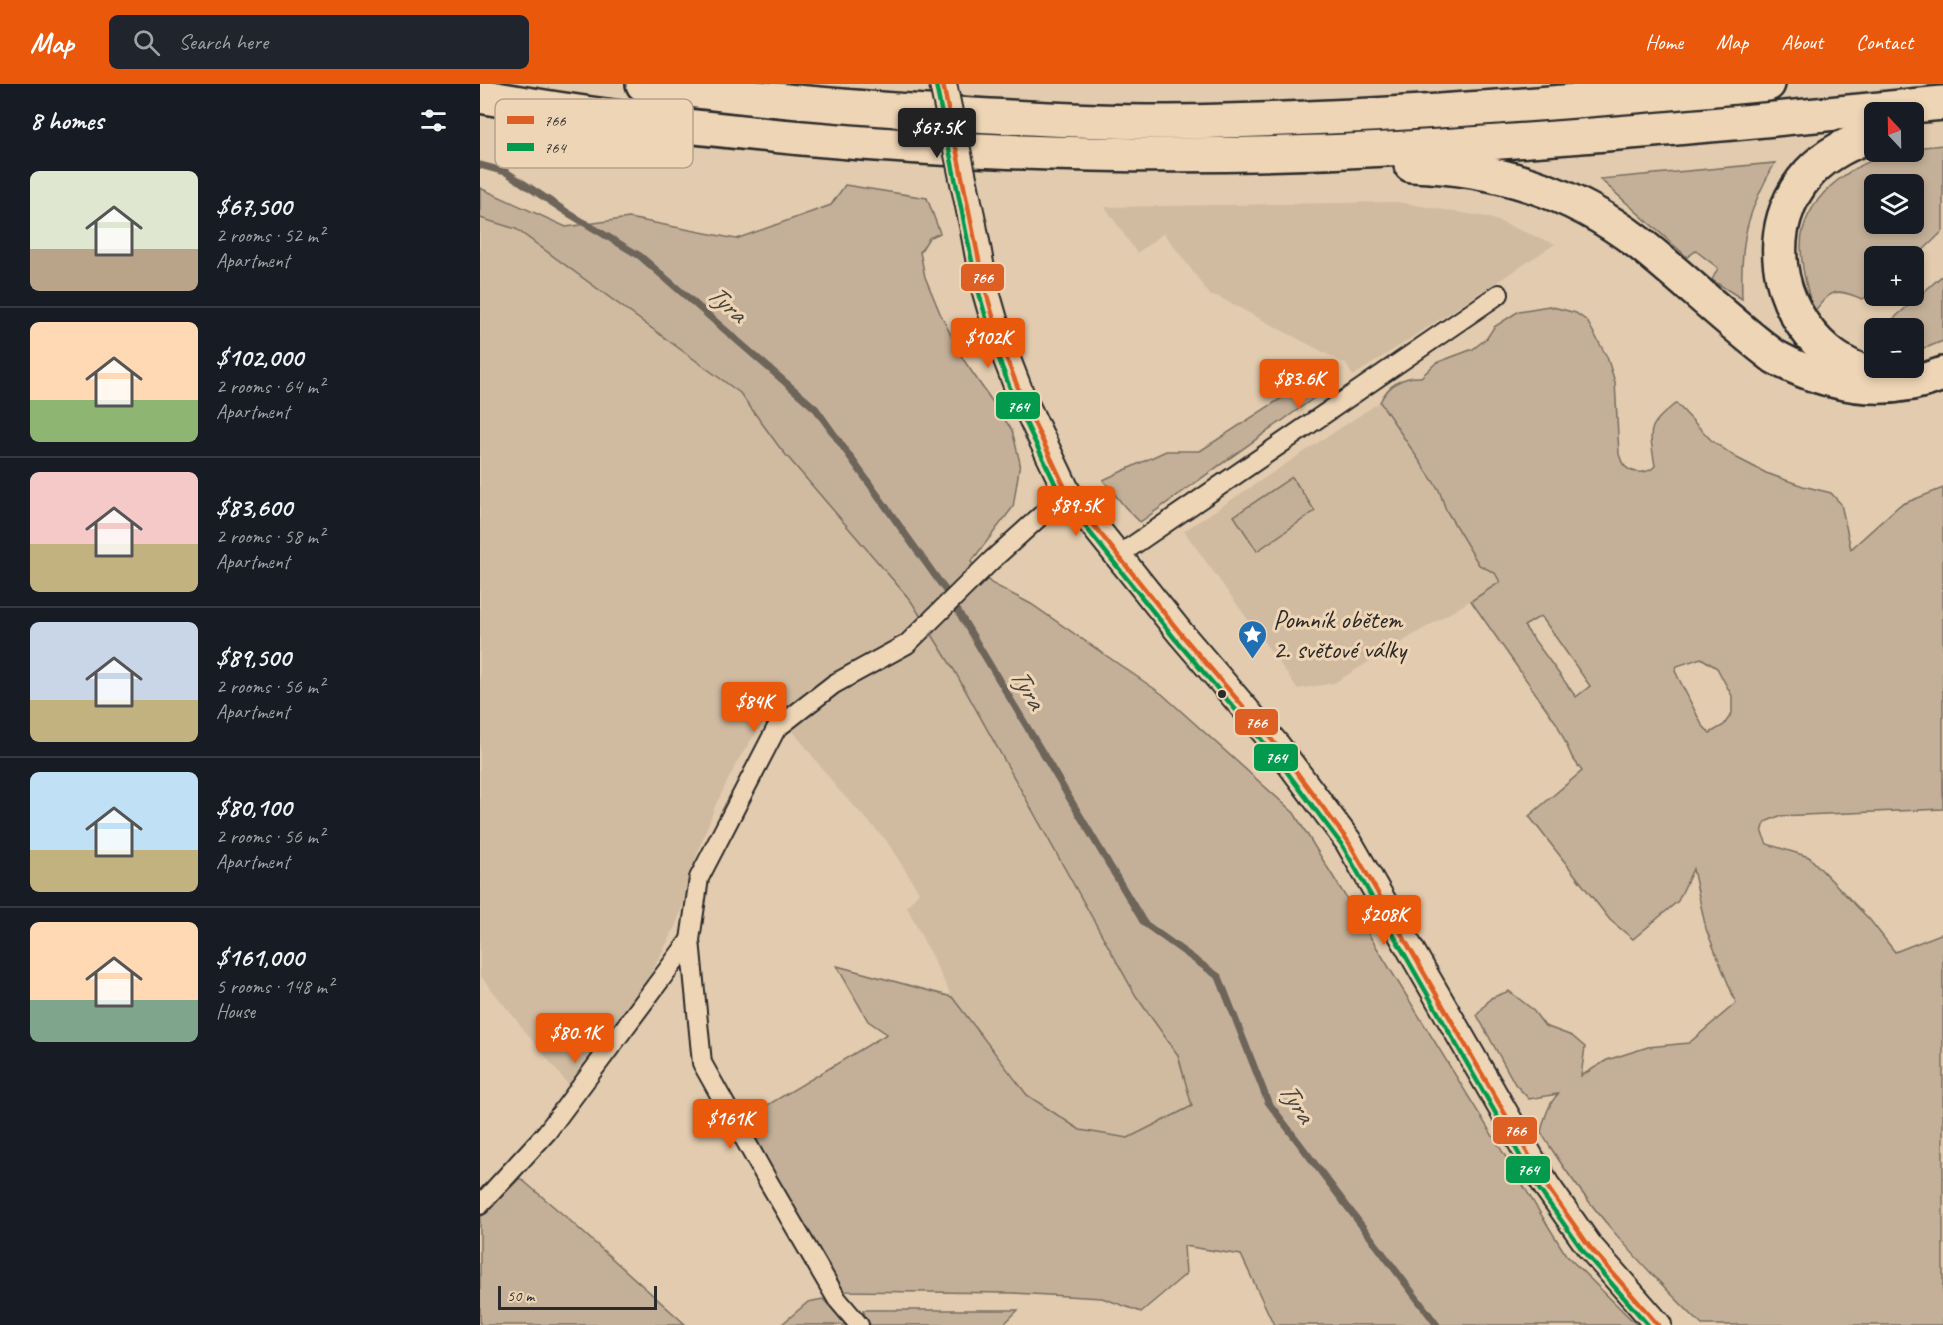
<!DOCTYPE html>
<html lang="en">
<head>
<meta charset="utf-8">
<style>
  body { margin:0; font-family:Caveat,sans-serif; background:#20242c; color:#f1f3f6; height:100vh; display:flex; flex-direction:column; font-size:22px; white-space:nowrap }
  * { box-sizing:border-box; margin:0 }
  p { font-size:20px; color:#9ea1a6 }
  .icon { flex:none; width:33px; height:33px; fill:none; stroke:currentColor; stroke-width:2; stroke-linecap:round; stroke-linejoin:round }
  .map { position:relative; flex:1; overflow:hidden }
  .side { display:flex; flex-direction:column; background:#171b24; width:480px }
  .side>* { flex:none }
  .needle { width:39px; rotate:338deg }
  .buttons { position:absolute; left:1384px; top:18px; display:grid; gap:12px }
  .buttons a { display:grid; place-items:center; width:60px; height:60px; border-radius:9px; background:#171b24; box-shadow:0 3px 9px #0003; font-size:30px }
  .scale { position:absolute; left:18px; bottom:15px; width:159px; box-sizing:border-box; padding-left:6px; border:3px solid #2b2b2b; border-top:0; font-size:16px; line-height:21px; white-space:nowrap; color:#2b2b2b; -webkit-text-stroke:4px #eed5b6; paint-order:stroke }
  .price { position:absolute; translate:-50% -51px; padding:0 14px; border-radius:6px; background:#ea580c; color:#fff; font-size:20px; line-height:39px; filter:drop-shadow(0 2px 3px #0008) }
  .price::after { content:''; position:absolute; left:50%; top:36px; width:18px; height:14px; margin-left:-9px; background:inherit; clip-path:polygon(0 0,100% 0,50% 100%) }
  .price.on { background:#222; color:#fff }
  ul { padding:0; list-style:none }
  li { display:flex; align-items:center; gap:18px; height:150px; padding:0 30px }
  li+li { border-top:2px solid #363941 }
  li span { display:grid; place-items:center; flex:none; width:168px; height:120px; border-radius:9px; color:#555 }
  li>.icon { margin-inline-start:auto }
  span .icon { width:72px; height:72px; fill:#fffc; stroke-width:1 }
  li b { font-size:26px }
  h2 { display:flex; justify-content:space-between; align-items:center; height:72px; padding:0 30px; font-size:26px }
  header { display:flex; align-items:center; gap:36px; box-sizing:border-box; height:84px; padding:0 30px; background:#ea580c; color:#fff }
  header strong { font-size:28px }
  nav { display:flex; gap:33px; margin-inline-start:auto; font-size:21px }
  .search { width:420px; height:54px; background:#20242c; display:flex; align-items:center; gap:15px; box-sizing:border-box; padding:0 21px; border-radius:9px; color:#9ea1a6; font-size:22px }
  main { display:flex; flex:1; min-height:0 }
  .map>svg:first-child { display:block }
  .built { fill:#d0bba1 }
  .green { fill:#c4b098; stroke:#786e62; stroke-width:1.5; fill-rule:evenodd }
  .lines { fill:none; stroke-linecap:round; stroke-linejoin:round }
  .stream { stroke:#6e655a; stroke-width:7 }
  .street-casing { stroke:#2b2b2b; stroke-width:22 }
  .secondary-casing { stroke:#2b2b2b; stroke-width:30 }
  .highway-casing { stroke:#2b2b2b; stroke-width:38 }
  .street { stroke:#eed5b6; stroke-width:18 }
  .secondary { stroke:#eed5b6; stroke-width:26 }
  .highway { stroke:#eed5b6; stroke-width:33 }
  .secondary-bridge-casing { stroke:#2b2b2b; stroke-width:30; stroke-linecap:butt }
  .secondary-bridge { stroke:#eed5b6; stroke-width:26 }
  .bus-1-casing { stroke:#eed5b6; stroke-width:9 }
  .bus-2-casing { stroke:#eed5b6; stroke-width:9 }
  .bus-1 { stroke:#de5f23; stroke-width:4.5 }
  .bus-2 { stroke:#049a4d; stroke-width:4.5 }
  .bus-dot { fill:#2b2b2b; stroke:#eed5b6; stroke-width:2 }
  .labels { text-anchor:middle; stroke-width:6; stroke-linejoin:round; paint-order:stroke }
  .poi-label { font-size:26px; fill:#2b2b2b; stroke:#eed5b6; text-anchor:start }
  .water-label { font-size:27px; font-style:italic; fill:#47433e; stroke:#eed5b6 }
  .key { fill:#eed5b6; stroke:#b4a28c; stroke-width:1.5 }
  .key-label { font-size:16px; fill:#2b2b2b }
  .line-badge { stroke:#eed5b6; stroke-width:2 }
  .badge-label { font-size:16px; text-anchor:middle; font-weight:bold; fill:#fff }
</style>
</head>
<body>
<header>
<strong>Map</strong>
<div class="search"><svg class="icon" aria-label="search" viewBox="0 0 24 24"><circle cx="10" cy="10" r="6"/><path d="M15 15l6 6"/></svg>Search here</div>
<nav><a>Home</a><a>Map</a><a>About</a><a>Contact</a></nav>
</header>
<main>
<section class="side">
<h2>8 homes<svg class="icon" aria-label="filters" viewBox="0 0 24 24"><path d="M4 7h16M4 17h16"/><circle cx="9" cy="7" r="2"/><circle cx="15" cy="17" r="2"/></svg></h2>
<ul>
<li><span style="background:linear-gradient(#dfe7d0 65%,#b9a48a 0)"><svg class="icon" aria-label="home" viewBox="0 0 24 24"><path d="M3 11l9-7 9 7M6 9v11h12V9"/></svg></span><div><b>$67,500</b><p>2 rooms · 52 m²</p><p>Apartment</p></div></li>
<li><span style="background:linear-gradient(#ffd9b3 65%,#8fb573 0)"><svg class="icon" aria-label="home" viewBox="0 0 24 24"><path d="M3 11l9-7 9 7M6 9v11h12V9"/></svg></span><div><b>$102,000</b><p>2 rooms · 64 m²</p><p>Apartment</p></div></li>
<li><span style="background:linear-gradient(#f6c9c9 60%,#c2b280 0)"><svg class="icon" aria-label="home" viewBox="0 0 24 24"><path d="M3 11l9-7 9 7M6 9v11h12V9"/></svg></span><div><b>$83,600</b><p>2 rooms · 58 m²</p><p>Apartment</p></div></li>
<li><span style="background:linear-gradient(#c9d6e8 65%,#c2b280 0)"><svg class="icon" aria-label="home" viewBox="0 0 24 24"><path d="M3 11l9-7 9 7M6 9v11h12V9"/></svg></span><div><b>$89,500</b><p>2 rooms · 56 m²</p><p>Apartment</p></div></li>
<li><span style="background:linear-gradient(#bfe0f5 65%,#c2b280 0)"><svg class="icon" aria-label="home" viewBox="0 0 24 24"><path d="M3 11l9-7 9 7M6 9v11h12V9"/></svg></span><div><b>$80,100</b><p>2 rooms · 56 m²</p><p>Apartment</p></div></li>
<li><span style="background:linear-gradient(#ffd9b3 65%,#7fa58c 0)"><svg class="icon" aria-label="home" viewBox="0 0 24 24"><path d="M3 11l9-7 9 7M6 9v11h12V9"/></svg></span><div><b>$161,000</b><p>5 rooms · 148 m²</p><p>House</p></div></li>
</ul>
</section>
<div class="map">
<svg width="1463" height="1241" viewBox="0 0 1463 1241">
  <rect width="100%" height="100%" fill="#e2cbae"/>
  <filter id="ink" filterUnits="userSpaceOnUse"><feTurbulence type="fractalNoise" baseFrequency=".0167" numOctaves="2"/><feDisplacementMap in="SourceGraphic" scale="12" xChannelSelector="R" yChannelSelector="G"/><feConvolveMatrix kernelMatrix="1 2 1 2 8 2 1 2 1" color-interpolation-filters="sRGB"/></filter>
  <g filter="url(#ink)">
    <g class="built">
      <path d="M917 118 1007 133 1075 160 873 292 866 280 737 212H731L684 149 657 169 625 123Z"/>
      <path d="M0 134 36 145 260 309 300 364 431 517 474 586 656 912 698 971 713 1021 648 1054 600 1046 547 1011 472 913 427 823 439 808 406 756 358 705 313 647 292 625 258 676 236 720 217 770 210 801 195 843 157 917 91 1004 0 891Z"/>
      <path d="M900 318 959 406 966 426 999 481 1015 489 1021 498 854 599 818 605 704 447Z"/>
    </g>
    <g class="green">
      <path d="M1463 61V147L1434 175V172H1395V210L1382 215C1355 203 1351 206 1334 228 1327 206 1317 168 1323 146 1335 101 1389 68 1434 68V64ZM1395 100H1434V140H1395Z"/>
      <path d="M1295 79C1266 130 1260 157 1262 215L1232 196 1238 184 1216 167 1207 173 1120 95Z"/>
      <path d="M365 101 447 114 460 149 449 154 440 168 445 193 460 229 483 275 532 346 540 379 533 423 491 478 511 499 551 520 682 610 814 729 1086 1171 1157 1241H794L761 1171 704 1162 706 1190 661 1228 622 1214 533 1209 363 1207 345 1180 261 1037 407 950 388 937 357 882 472 913 547 1011 600 1046 648 1054 712 1022 698 971 656 912 474 586 431 517 300 364 260 309 36 145 0 134V104L86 143 149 134 256 155 351 121Z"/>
      <path d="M1463 191V257L1448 263 1434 266V244H1403Z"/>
      <path d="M1069 222 1096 229 1107 237 1127 273 1135 298 1139 370C1140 373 1141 377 1143 380 1150 390 1167 391 1175 382 1169 344 1166 344 1196 319L1231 356 1257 374 1286 389 1323 402 1351 409 1361 420 1371 465 1420 421 1463 404V725L1299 732 1285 738 1282 749 1287 760 1329 773 1390 836 1415 868 1463 849V1241H1222C1162 1182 1104 1120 1061 1048 1064 1035 1069 1019 1078 1010L1049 1015 1035 1000 997 931 1011 914 1029 907 1052 925 1065 942 1092 952 1105 963 1101 992 1127 976 1168 963 1209 959 1256 919 1226 845 1213 785 1198 817 1153 855 1130 836 1049 732 1102 687 1092 673 1077 640 991 517 1020 498 1015 489 999 481 966 426 959 406 900 318C908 301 923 292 941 293L956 279 993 265 1007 254 1014 243 1039 227ZM1061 532 1110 602 1096 613 1044 542ZM1221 574 1237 584 1252 612V629L1244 641 1230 649 1222 641 1195 587 1197 582Z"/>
      <path d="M834 293 843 300 844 307 660 438 645 423 623 396 686 367H720Z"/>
      <path d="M812 393 835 427 777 467 754 432Z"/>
      <path d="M40 1094 86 1133 206 1241H0V1134Z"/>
      <path d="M343 1215 367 1241H301L328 1218Z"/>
      <path d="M383 1226H538L523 1241H391L387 1237Z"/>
    </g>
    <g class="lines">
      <path class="stream" d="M0 81 26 88 88 129 160 172 336 325 466 507 664 839 739 893 788 1018 957 1241"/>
      <defs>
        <g id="street">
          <path d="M639 471 1019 210"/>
          <path d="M0 1121 67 1048 210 856"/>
          <path d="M379 1241 357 1215 288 1097 222 979 210 856 219 794 296 645 354 600 427 560 512 476 587 408"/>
        </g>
        <path id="secondary" d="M493 141 504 201 521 260 540 309 587 408 701 550 797 662 868 757 1066 1101 1109 1162 1178 1241"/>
        <g id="highway">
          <path d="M163 0C262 14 362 23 462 29 556 35 651 40 745 37 926 32 1108 17 1288 0"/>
          <path d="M0 12C106 32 214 44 322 54 523 72 725 76 926 64 1105 54 1284 36 1463 19"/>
          <path d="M1395 49C1371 59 1347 69 1329 89 1281 142 1295 224 1348 268 1362 280 1379 287 1396 293"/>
          <path d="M931 81C1016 84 1090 106 1159 159 1205 195 1247 237 1295 273 1348 302 1404 313 1463 290"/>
        </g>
      </defs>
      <use href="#street" class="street-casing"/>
      <use href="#secondary" class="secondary-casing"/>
      <use href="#highway" class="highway-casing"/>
      <use href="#street" class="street"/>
      <use href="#secondary" class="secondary"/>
      <use href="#highway" class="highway"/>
      <defs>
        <path id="secondary-bridge" d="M463 0 493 141"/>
      </defs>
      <use href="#secondary-bridge" class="secondary-bridge-casing"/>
      <use href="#secondary-bridge" class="secondary-bridge"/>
      <defs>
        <path id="bus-1" d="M463 0 504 201 521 260 540 309 587 408 701 550 797 662 868 757 1066 1101 1109 1162 1178 1241"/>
        <path id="bus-2" d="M456 1 497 202 514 262 533 312 581 412 695 555 791 667 862 761 1059 1105 1103 1167 1168 1241"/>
      </defs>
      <use href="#bus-1" class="bus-1-casing"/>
      <use href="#bus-2" class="bus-2-casing"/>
      <use href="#bus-1" class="bus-1"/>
      <use href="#bus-2" class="bus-2"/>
    </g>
  </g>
  <defs>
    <symbol id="sight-pin" viewBox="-11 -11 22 30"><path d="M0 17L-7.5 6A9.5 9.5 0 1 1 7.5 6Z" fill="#1f6fb2" stroke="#eed5b6"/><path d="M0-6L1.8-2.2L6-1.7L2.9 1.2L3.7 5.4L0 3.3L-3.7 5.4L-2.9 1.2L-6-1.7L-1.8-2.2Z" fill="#fff"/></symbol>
  </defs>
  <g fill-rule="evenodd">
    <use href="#sight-pin" x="756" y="534" width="33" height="45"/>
  </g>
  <circle class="bus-dot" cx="742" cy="610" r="5"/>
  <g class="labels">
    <g class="poi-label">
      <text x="793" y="544">Pomník obětem<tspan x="793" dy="30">2. světové války</tspan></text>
    </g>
    <g class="water-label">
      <text transform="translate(247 219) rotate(41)" y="9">Tyra</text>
      <text transform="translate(548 604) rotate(59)" y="9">Tyra</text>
      <text transform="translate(817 1018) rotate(57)" y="9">Tyra</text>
    </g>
  </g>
  <rect x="15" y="15" width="198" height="69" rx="9" class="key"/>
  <rect x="27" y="32" width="27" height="8" fill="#de5f23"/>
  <rect x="27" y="59" width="27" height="8" fill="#049a4d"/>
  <g class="key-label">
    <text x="64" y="42">766</text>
    <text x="64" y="69">764</text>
  </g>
  <g class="line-badge">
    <rect x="480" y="179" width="45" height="29" rx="6" fill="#de5f23"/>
    <rect x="515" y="307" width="46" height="29" rx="6" fill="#049a4d"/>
    <rect x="754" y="624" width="45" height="28" rx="6" fill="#de5f23"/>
    <rect x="773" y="659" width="46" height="29" rx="6" fill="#049a4d"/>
    <rect x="1012" y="1032" width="46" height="29" rx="6" fill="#de5f23"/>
    <rect x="1025" y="1071" width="46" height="29" rx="6" fill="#049a4d"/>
  </g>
  <g class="badge-label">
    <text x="502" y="199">766</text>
    <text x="538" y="328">764</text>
    <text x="776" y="644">766</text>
    <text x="796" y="679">764</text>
    <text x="1035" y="1052">766</text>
    <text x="1048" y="1091">764</text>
  </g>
</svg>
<div class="buttons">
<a><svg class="needle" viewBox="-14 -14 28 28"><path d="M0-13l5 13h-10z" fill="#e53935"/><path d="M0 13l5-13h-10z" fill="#9ea1a6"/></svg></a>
<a><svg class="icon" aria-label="layers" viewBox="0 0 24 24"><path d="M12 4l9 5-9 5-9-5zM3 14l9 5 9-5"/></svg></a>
<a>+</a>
<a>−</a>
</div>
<div class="scale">50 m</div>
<b class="price on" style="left:457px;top:75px">$67.5K</b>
<b class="price" style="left:508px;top:285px">$102K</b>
<b class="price" style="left:819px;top:326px">$83.6K</b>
<b class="price" style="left:596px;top:453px">$89.5K</b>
<b class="price" style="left:274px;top:649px">$84K</b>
<b class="price" style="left:904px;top:862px">$208K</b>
<b class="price" style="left:95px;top:980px">$80.1K</b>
<b class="price" style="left:250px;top:1066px">$161K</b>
</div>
</main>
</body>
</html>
